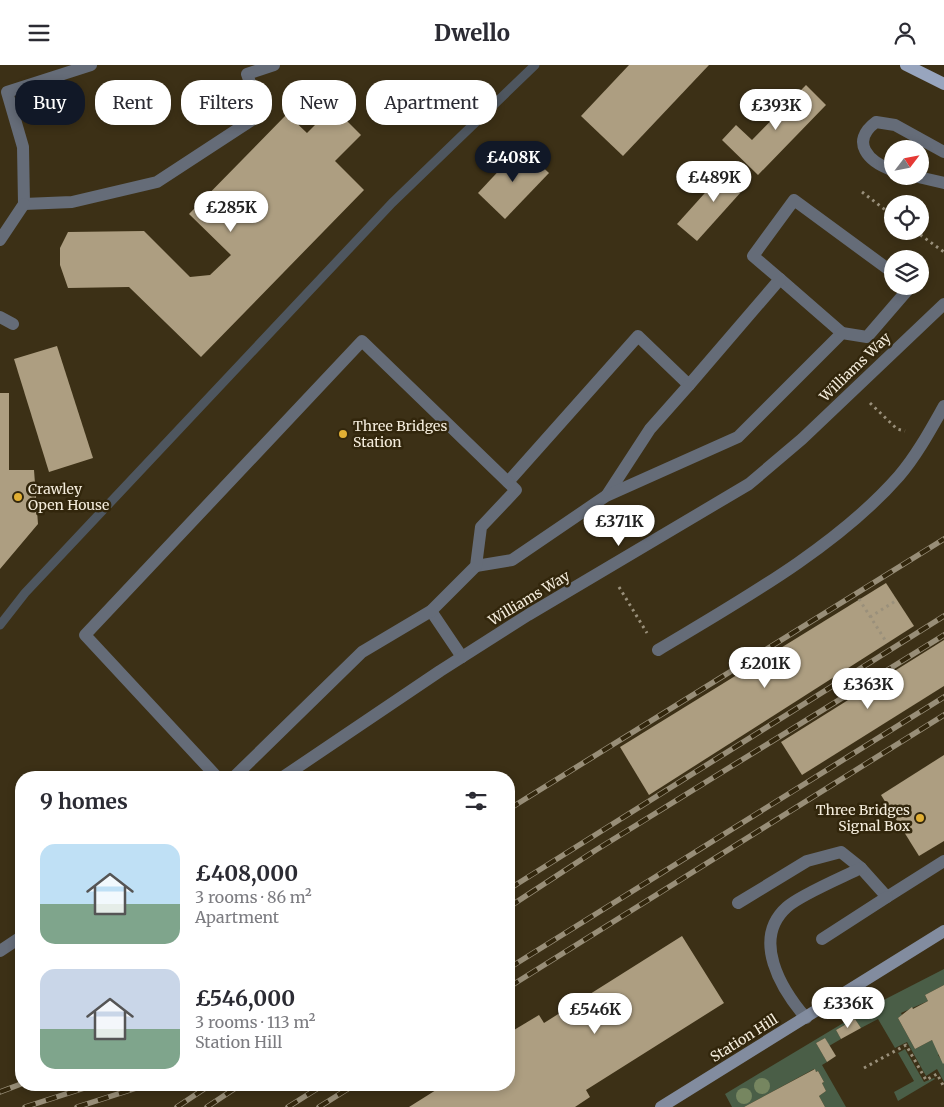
<!DOCTYPE html>
<html lang="en">
<head>
<meta charset="utf-8">
<style>
  body { margin:0; font-family:Merriweather,serif; background:#f7f7f7; color:#2b2b33; height:100vh; display:flex; flex-direction:column; font-size:19px; white-space:nowrap }
  * { box-sizing:border-box; margin:0 }
  p { font-size:16px; color:#7c7c81 }
  .icon { flex:none; width:28px; height:28px; fill:none; stroke:currentColor; stroke-width:2; stroke-linecap:round; stroke-linejoin:round }
  .map { position:relative; flex:1; overflow:hidden }
  .details { position:absolute; left:15px; top:706px; width:500px; height:320px; display:flex; flex-direction:column; background:#fff; border-radius:20px; box-shadow:0 2px 8px #0003 }
  .details>* { flex:none }
  .guide { position:absolute; left:15px; top:15px; width:500px; height:45px; display:flex; gap:10px }
  .needle { width:32px; rotate:58deg }
  .tools { position:absolute; left:884px; top:75px; display:grid; gap:10px }
  .tools a { display:grid; place-items:center; width:45px; height:45px; border-radius:50%; background:#fff; box-shadow:0 2px 8px #0003; font-size:25px }
  .price { position:absolute; translate:-50% -42px; padding:0 11px; border-radius:18px; background:#fff; color:#222; font-size:16px; line-height:32px; filter:drop-shadow(0 1px 2px #0008) }
  .price::after { content:''; position:absolute; left:50%; top:30px; width:15px; height:11px; margin-left:-8px; background:inherit; clip-path:polygon(0 0,100% 0,50% 100%) }
  .price.current { background:#111827; color:#fff }
  ul { padding:0; list-style:none }
  li { display:flex; align-items:center; gap:15px; height:125px; padding:0 25px }
  li span { display:grid; place-items:center; flex:none; width:140px; height:100px; border-radius:15px; color:#555 }
  li>.icon { margin-inline-start:auto }
  span .icon { width:60px; height:60px; fill:#fffc; stroke-width:1 }
  li b { font-size:21px }
  h2 { display:flex; justify-content:space-between; align-items:center; height:60px; padding:0 25px; font-size:21px }
  .chip { padding:0 18px; border-radius:20px; background:#fff; box-shadow:0 2px 8px #0003; font-size:18px; line-height:45px }
  .chip.current { background:#111827; color:#fff }
  header { display:flex; justify-content:space-between; align-items:center; height:65px; padding:0 25px; background:#fff; font-size:22px; font-weight:800 }
  .map>svg:first-child { display:block }
  .green { fill:#4a5e47 }
  .lines { fill:none; stroke-linecap:round; stroke-linejoin:round }
  .stream { stroke:#4e565f; stroke-width:9 }
  .building { fill:#ad9e81 }
  .path { stroke:#9a907b; stroke-width:3; stroke-dasharray:2.5 4; stroke-linecap:butt }
  .lane { stroke:#656c78; stroke-width:12 }
  .street { stroke:#656c78; stroke-width:12 }
  .secondary { stroke:#828c9f; stroke-width:12 }
  .primary { stroke:#98a5be; stroke-width:12 }
  .rail-casing { stroke:#988e78; stroke-width:5.5 }
  .rail { stroke:#32260c; stroke-width:4; stroke-dasharray:11; stroke-linecap:butt }
  .tree { fill:#768660 }
  .poi-dot { fill:#e1af34; stroke:#32260c; stroke-width:2 }
  .labels { text-anchor:middle; stroke-width:5; stroke-linejoin:round; paint-order:stroke }
  .street-label { font-size:14px; fill:#f4ecdc; stroke:#32260c }
  .poi-label { font-size:14px; fill:#f4ecdc; stroke:#32260c; text-anchor:start }
</style>
</head>
<body>
<header><svg class="icon" aria-label="menu" viewBox="0 0 24 24"><path d="M4 6h16M4 12h16M4 18h16"/></svg>Dwello<svg class="icon" aria-label="person" viewBox="0 0 24 24"><circle cx="12" cy="8" r="4"/><path d="M4 21q1-7 8-7t8 7"/></svg></header>
<div class="map">
<svg width="944" height="1042" viewBox="0 0 944 1042">
  <rect width="100%" height="100%" fill="#3c3016"/>
  <g class="green">
    <path d="M944 904V920L925 930 928 936 901 948 902 950 898 953 915 984 932 975 940 988 938 990 944 998V1017L937 1004 926 1011 907 977 895 983 878 954 861 963 855 954 836 965 841 974 829 981 825 973 816 978 827 997 822 1000 846 1042H825L819 1031 826 1026 822 1018 824 1017 818 1006 816 1007 814 1004 744 1042H732L725 1029 870 942Z"/>
    <path d="M905 984 924 1017 934 1013 935 1014 898 1036 894 1027 914 1016 898 988Z"/>
  </g>
  <g class="lines">
    <path class="stream" d="M0 560 25 528 392 138 535 0"/>
  </g>
  <g class="building">
    <path d="M629 0H709L623 91 581 51Z"/>
    <path d="M806 20 826 40 758 110 722 75 736 60 752 75Z"/>
    <path d="M333 42 361 70 335 96 364 125 201 292 129 222 68 223 60 200V183L68 167 144 166 190 212 210 210 231 190 189 149 287 49 307 68Z"/>
    <path d="M521 82 549 108 505 154 478 128Z"/>
    <path d="M731 99 750 117 697 176 677 159Z"/>
    <path d="M57 281 93 393 49 407 14 294Z"/>
    <path d="M0 328H9V405H34L38 459 0 504Z"/>
    <path d="M886 518 914 561 649 730 620 682Z"/>
    <path d="M944 575V621L802 710 781 677Z"/>
    <path d="M944 690V776L919 791 881 730Z"/>
    <path d="M682 871 724 938 586 1025 590 1032 575 1042H409L444 1020H509V968L539 950 544 958Z"/>
    <path d="M944 920V998L943 999 932 975 915 984 898 953 912 942 913 944 928 936 925 930Z"/>
    <path d="M855 954 861 963 841 974 836 965Z"/>
    <path d="M825 973 836 991 827 997 816 978Z"/>
    <path d="M815 1004 816 1007 818 1006 824 1017 822 1018 826 1026 819 1031 825 1042H744Z"/>
  </g>
  <g class="lines">
    <g class="path">
      <path d="M862 127 892 150"/>
      <path d="M915 166 944 187"/>
      <path d="M870 338 897 364 905 366"/>
      <path d="M619 522 647 568"/>
      <path d="M859 534 887 578"/>
      <path d="M870 552 897 535"/>
      <path d="M864 1003 906 980 926 1015 937 1009 944 1022"/>
    </g>
    <g class="lane">
      <path d="M91 0 7 27 23 82 24 139 72 137 157 117 261 49 247 9 274 0"/>
      <path d="M892 105C869 97 849 77 876 57L895 60 944 87"/>
      <path d="M914 111 944 118"/>
      <path d="M0 175 24 139"/>
      <path d="M780 214 842 268"/>
      <path d="M0 252 13 259"/>
      <path d="M508 417 638 271 689 320 780 214 753 191 794 135 892 207"/>
      <path d="M607 430 650 364 689 320"/>
      <path d="M476 501 512 495 606 431 738 372 842 268 867 272 911 221"/>
      <path d="M431 546 462 592"/>
      <path d="M658 585C738 537 837 482 899 411 917 390 931 364 944 341"/>
      <path d="M217 712 85 570 362 276 516 425 481 462 476 501 431 546 362 587 234 712"/>
      <path d="M738 838 807 796 841 787 861 803 887 832 944 796"/>
      <path d="M822 874 887 832"/>
      <path d="M806 953C781 924 751 874 787 842 800 830 843 812 861 803"/>
    </g>
    <g class="street">
      <path d="M283 712 440 606 528 550 749 419 802 374 944 239"/>
      <path d="M0 886 21 872"/>
    </g>
    <path class="secondary" d="M661 1042 944 866"/>
    <path class="primary" d="M906 0 944 19"/>
    <defs>
      <g id="rail">
        <path d="M509 744 944 474"/>
        <path d="M509 824 944 551"/>
        <path d="M509 842 596 785 944 570"/>
        <path d="M509 903 944 632"/>
        <path d="M509 922 944 650"/>
        <path d="M0 1027 21 1019"/>
        <path d="M25 1042 94 1020"/>
        <path d="M77 1042 146 1020"/>
        <path d="M177 1042 210 1020"/>
        <path d="M207 1042 240 1020"/>
        <path d="M288 1042 323 1020"/>
        <path d="M319 1042 354 1020"/>
      </g>
    </defs>
    <use href="#rail" class="rail-casing"/>
    <use href="#rail" class="rail"/>
  </g>
  <g class="tree">
    <circle cx="762" cy="1021" r="8"/>
    <circle cx="744" cy="1031" r="8"/>
  </g>
  <g class="poi-dot">
    <circle cx="343" cy="369" r="5"/>
    <circle cx="18" cy="432" r="5"/>
    <circle cx="920" cy="753" r="5"/>
  </g>
  <g class="labels">
    <g class="street-label">
      <text transform="translate(855 302) rotate(-44)" y="5">Williams Way</text>
      <text transform="translate(529 533) rotate(-31)" y="5">Williams Way</text>
      <text transform="translate(744 973) rotate(-32)" y="5">Station Hill</text>
    </g>
    <g class="poi-label">
      <text x="353" y="366">Three Bridges<tspan x="353" dy="16">Station</tspan></text>
      <text x="28" y="429">Crawley<tspan x="28" dy="16">Open House</tspan></text>
      <text x="910" y="750" text-anchor="end">Three Bridges<tspan x="910" dy="16">Signal Box</tspan></text>
    </g>
  </g>
</svg>
<div class="tools">
<a><svg class="needle" viewBox="-14 -14 28 28"><path d="M0-13l5 13h-10z" fill="#e53935"/><path d="M0 13l5-13h-10z" fill="#7c7c81"/></svg></a>
<a><svg class="icon" aria-label="locate" viewBox="0 0 24 24"><circle cx="12" cy="12" r="6"/><path d="M12 2v4M12 18v4M2 12h4M18 12h4"/></svg></a>
<a><svg class="icon" aria-label="layers" viewBox="0 0 24 24"><path d="M12 4l9 5-9 5-9-5zM3 14l9 5 9-5"/></svg></a>
</div>
<b class="price" style="left:776px;top:66px">£393K</b>
<b class="price current" style="left:513px;top:118px">£408K</b>
<b class="price" style="left:714px;top:138px">£489K</b>
<b class="price" style="left:231px;top:168px">£285K</b>
<b class="price" style="left:619px;top:482px">£371K</b>
<b class="price" style="left:765px;top:624px">£201K</b>
<b class="price" style="left:868px;top:645px">£363K</b>
<b class="price" style="left:848px;top:964px">£336K</b>
<b class="price" style="left:595px;top:970px">£546K</b>
<div class="guide">
<a class="chip current">Buy</a>
<a class="chip">Rent</a>
<a class="chip">Filters</a>
<a class="chip">New</a>
<a class="chip">Apartment</a>
</div>
<section class="details">
<h2>9 homes<svg class="icon" aria-label="filters" viewBox="0 0 24 24"><path d="M4 7h16M4 17h16"/><circle cx="9" cy="7" r="2"/><circle cx="15" cy="17" r="2"/></svg></h2>
<ul>
<li><span style="background:linear-gradient(#bfe0f5 60%,#7fa58c 0)"><svg class="icon" aria-label="home" viewBox="0 0 24 24"><path d="M3 11l9-7 9 7M6 9v11h12V9"/></svg></span><div><b>£408,000</b><p>3 rooms · 86 m²</p><p>Apartment</p></div></li>
<li><span style="background:linear-gradient(#c9d6e8 60%,#7fa58c 0)"><svg class="icon" aria-label="home" viewBox="0 0 24 24"><path d="M3 11l9-7 9 7M6 9v11h12V9"/></svg></span><div><b>£546,000</b><p>3 rooms · 113 m²</p><p>Station Hill</p></div></li>
</ul>
</section>
</div>
</body>
</html>
